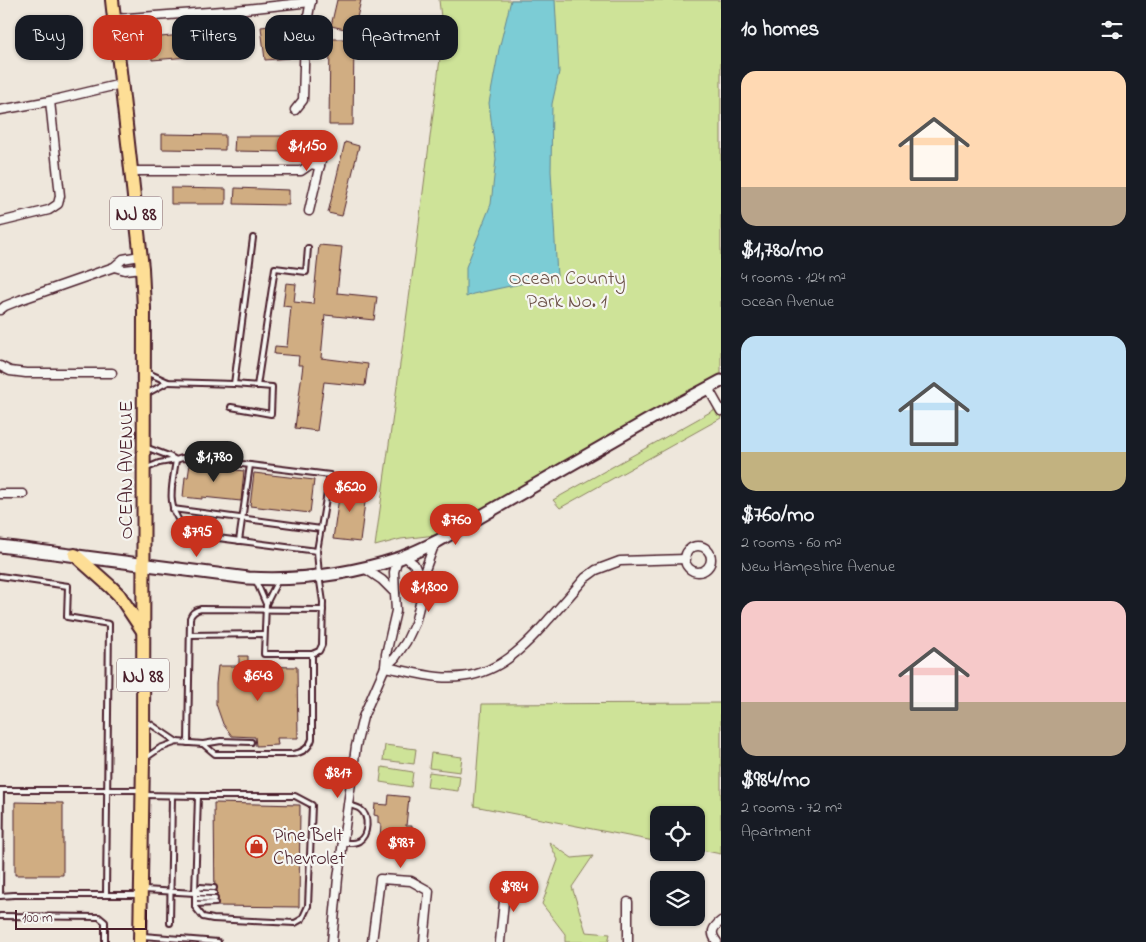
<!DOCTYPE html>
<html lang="en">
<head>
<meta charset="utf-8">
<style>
  body { margin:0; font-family:"Indie Flower",sans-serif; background:#242831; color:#f1f3f6; height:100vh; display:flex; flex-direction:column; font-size:19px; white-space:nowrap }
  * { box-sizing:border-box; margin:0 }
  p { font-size:16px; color:#9ea1a6 }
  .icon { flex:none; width:28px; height:28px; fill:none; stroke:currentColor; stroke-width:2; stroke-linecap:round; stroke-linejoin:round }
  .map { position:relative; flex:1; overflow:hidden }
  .details { display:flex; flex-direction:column; background:#171b24; width:425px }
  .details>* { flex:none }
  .banner { position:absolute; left:15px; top:15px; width:475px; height:45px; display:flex; gap:10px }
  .fabs { position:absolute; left:650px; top:806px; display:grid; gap:10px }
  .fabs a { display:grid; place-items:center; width:55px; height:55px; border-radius:10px; background:#171b24; box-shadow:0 1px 4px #0004; font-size:25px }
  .scale { position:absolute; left:15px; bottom:12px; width:132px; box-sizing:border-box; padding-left:5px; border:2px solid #4a1f2b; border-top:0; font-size:14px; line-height:18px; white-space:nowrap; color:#4a1f2b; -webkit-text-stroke:4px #f6f6f2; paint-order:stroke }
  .price { position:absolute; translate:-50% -42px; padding:0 11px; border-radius:18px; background:#c8321e; color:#fff; font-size:16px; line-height:32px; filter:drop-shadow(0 1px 2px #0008) }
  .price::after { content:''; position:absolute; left:50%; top:30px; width:15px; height:11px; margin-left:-8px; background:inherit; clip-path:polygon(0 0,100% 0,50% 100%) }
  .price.selected { background:#222; color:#fff }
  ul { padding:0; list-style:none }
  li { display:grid; align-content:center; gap:10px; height:265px; padding:0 20px }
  li span { display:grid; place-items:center; height:155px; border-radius:15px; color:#555 }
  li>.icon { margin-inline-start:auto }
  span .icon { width:90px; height:90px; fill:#fffc; stroke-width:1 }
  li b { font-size:21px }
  h2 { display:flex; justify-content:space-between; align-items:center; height:60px; padding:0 20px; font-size:21px }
  .chip { padding:0 18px; border-radius:15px; background:#171b24; box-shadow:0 1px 4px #0004; font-size:18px; line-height:45px }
  .chip.selected { background:#c8321e; color:#fff }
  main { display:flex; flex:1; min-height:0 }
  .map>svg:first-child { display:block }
  .green { fill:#cee398; stroke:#8c8162 }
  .water { fill:#7bccd5; stroke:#678791 }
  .building { fill:#d0ad82; stroke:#4a1f2b }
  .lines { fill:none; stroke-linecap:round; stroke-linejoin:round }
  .lane-casing { stroke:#4a1f2b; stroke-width:8 }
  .street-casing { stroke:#4a1f2b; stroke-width:11 }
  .secondary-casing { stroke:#4a1f2b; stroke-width:15 }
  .primary-casing { stroke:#4a1f2b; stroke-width:16 }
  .lane { stroke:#f6f6f2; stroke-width:4 }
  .street { stroke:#f6f6f2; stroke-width:8 }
  .secondary { stroke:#f6f6f2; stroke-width:11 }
  .primary { stroke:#fdde96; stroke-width:12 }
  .labels { text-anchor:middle; stroke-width:4.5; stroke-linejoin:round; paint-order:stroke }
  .shield { fill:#f6f6f2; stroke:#7e6067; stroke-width:1 }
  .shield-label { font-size:19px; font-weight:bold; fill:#4a1f2b }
  .park-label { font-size:20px; fill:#6b5046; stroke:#f6f6f2 }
  .street-label { font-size:20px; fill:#4a1f2b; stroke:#f6f6f2 }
  .poi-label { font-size:20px; fill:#4a1f2b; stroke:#f6f6f2; text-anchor:start }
</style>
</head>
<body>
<main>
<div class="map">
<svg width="721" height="942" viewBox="0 0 721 942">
  <rect width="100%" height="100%" fill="#eee7dc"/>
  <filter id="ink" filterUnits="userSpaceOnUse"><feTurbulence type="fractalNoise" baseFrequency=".02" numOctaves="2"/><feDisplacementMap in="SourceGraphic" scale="10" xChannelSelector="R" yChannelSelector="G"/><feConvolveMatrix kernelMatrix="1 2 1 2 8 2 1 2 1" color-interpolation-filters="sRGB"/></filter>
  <g filter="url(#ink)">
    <g class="green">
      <path d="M439 0H721V381L552 475 436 535 401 539 375 546 415 255 443 35Z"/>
      <path d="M721 406V418L560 508 553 500Z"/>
      <path d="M721 703V854L696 849V815H659V842L474 806 482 704Z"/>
      <path d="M385 745 416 749 414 764 383 760Z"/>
      <path d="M431 753 462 757 460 772 429 768Z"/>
      <path d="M382 767 413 772 411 787 380 782Z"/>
      <path d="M429 772 460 776 458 791 427 787Z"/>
      <path d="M549 842 572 858 593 856 572 887 586 932 610 934 608 942H565V934L542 904 558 860Z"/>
    </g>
    <path class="water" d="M511 0H555L559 72 552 104 551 171 557 276 473 294 466 297V267L491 204 496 159 489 103 499 49Z"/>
    <g class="building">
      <path d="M337 0H361L354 31 331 26Z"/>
      <path d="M287 24 290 58 265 60 261 27Z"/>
      <path d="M224 31 226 54 152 60 150 38Z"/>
      <path d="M330 39H354L353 125H329Z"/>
      <path d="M162 134 225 135V150L162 149Z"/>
      <path d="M235 136H289V152L234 151Z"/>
      <path d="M345 142 359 146 342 216 328 213Z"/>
      <path d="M171 188 226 189V204H171Z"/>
      <path d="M235 188 289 190V205L234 204Z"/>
      <path d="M319 245 342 247 337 293 377 297 374 320 325 315 321 358 368 364 365 386 324 382 317 431 295 428 303 365H298L299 356 274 354 275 346 287 347 291 307 283 306 286 283 296 284 294 302 313 304Z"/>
      <path d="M190 464 244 471 241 501 202 497V499L183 497 185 477H188Z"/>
      <path d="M254 473 314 480 310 513 250 506Z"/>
      <path d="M341 483 367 486 360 542 333 539Z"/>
      <path d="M239 656H248V666L297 667 298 738H277L278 745 256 746 255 737 232 736 223 724 216 704V684L218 666H239Z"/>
      <path d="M389 795 409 797 406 826H412L411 839 396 838 394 854 379 853 381 823H378V816L374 815 375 804 388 805Z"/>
      <path d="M15 802 63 803V875H15Z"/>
      <path d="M214 803 300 805 299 907 215 906Z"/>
    </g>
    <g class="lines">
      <defs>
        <g id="lane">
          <path d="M146 372 168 382 234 384 272 387 271 414 231 407"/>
          <path d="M234 384 253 238"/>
          <path d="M257 386 275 268 306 272 308 248"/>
          <path d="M146 394 168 382"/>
          <path d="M145 447 169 456 176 460 182 458 242 464 330 475 317 551"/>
          <path d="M147 468 159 463 176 460C173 482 166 503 180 522 184 528 189 533 195 535L317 551 319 575 323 602 322 645 319 651 312 654"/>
          <path d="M173 509 321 529"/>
          <path d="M239 541 250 465"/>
          <path d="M0 576 68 586 67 617 109 624 106 894"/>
          <path d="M256 581 266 604"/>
          <path d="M190 635 264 634"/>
          <path d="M146 721 177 742"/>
          <path d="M188 743 190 618C192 612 196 610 201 609L323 610"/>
          <path d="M203 744 221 741 251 742"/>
          <path d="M147 757 160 748 177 742 203 744 215 754H292C302 753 309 749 312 739V654H264L266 604 278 580"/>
          <path d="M0 790H140"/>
          <path d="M198 796H295L312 805 308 906 302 919 295 923 213 919 203 917 195 907V893L200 887 214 888"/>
          <path d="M343 843C349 843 354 844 359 841 368 835 370 816 360 809 357 807 352 806 348 805"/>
          <path d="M144 890 195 893 198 796 144 795"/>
          <path d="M195 893H214"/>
          <path d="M0 896 14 895H139"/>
          <path d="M0 896 1 790"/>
          <path d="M195 898 215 899"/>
          <path d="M195 904 215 903"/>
          <path d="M0 916 99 917 105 922V942"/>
          <path d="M170 923 172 796"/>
          <path d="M143 936 218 942"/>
        </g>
        <g id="street">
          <path d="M114 19 236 10 311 2"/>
          <path d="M0 110 50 101 121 84"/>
          <path d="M295 110 303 100 305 33 311 0"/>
          <path d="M131 171H301L311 164 320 166"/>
          <path d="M309 211 326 139"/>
          <path d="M0 222 49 210 58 204 60 196 50 101"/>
          <path d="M114 267 125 270 142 268"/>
          <path d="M0 310 5 306 20 300 114 267 123 259 140 256"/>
          <path d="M0 366 10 371 26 373H112"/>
          <path d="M708 388 721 411"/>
          <path d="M0 494H23"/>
          <circle cx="698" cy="559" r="13"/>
          <path d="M421 581 433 548 438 542"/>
          <path d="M395 593 394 572 398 558"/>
          <path d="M385 667C402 670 420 675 438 677 489 682 518 655 549 619 561 606 573 592 585 578L596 570 620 561 686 559"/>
          <path d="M385 667 395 658 406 642 415 623 421 599V581L414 564 404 556"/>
          <path d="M628 902V942"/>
          <path d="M332 942 338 878 356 746 363 717 385 667 386 654 396 611 395 593 382 580 364 568"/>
          <path d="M372 942 380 879 411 881 429 891 424 942"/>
          <path d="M500 942 506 881"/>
          <path d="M717 942C710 933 712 928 721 921"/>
        </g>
        <path id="secondary" d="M0 546 248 578C298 581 351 574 400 558 413 553 426 547 438 541L652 418 721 381"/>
        <g id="primary">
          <path d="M112 0 142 268 144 308 143 759 140 942"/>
          <path d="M75 555 111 587 119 595 143 631"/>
        </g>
      </defs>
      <use href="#lane" class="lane-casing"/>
      <use href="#street" class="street-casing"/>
      <use href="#secondary" class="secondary-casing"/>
      <use href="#primary" class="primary-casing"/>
      <use href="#lane" class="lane"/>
      <use href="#street" class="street"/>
      <use href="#secondary" class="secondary"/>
      <use href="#primary" class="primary"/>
    </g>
  </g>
  <defs>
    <symbol id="shop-ring" viewBox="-11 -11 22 22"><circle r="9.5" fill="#f6f6f2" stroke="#c8321e" stroke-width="1.5"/><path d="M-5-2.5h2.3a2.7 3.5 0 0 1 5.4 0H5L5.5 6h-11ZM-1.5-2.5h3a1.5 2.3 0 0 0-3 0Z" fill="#c8321e"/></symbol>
  </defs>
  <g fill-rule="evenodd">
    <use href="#shop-ring" x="244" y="834" width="25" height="25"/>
  </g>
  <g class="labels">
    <g class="shield">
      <rect x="110" y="196.5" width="52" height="33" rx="4"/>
      <rect x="117" y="658.5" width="52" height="33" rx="4"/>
    </g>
    <g class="shield-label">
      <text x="136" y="220">NJ 88</text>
      <text x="143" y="682">NJ 88</text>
    </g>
    <g class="park-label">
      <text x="567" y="284">Ocean County<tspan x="567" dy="23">Park No. 1</tspan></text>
    </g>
    <g class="street-label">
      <text transform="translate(125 470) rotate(-90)" y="7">OCEAN AVENUE</text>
    </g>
    <g class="poi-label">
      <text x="273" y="841">Pine Belt<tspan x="273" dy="23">Chevrolet</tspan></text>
    </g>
  </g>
</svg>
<div class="fabs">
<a><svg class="icon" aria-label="locate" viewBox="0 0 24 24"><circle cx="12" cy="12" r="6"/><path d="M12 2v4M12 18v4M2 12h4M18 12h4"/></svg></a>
<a><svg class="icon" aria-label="layers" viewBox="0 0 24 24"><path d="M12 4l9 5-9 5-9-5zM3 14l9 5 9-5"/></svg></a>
</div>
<div class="scale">100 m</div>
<b class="price" style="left:307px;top:172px">$1,150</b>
<b class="price selected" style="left:214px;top:483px">$1,780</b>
<b class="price" style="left:350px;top:513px">$620</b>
<b class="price" style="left:456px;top:546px">$760</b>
<b class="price" style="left:197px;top:558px">$795</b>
<b class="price" style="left:429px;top:613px">$1,800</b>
<b class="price" style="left:258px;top:702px">$643</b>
<b class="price" style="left:338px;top:799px">$817</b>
<b class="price" style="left:401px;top:869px">$987</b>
<b class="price" style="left:514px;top:913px">$984</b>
<div class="banner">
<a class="chip">Buy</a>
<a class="chip selected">Rent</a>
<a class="chip">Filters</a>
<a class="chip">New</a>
<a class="chip">Apartment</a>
</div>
</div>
<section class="details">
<h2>10 homes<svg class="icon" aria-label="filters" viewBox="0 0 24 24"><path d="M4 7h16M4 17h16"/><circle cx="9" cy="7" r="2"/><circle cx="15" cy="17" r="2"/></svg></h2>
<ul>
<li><span style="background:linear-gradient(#ffd9b3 75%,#b9a48a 0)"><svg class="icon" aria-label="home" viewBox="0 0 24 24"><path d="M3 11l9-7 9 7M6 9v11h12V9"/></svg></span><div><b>$1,780/mo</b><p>4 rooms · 124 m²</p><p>Ocean Avenue</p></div></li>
<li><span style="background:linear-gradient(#bfe0f5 75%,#c2b280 0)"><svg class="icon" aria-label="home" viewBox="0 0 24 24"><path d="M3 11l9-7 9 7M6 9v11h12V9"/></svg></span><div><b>$760/mo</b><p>2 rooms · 60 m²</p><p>New Hampshire Avenue</p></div></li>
<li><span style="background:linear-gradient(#f6c9c9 65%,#b9a48a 0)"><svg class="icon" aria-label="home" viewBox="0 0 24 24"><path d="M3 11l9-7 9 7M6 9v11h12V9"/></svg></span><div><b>$984/mo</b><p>2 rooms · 72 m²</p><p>Apartment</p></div></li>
</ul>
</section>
</main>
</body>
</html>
